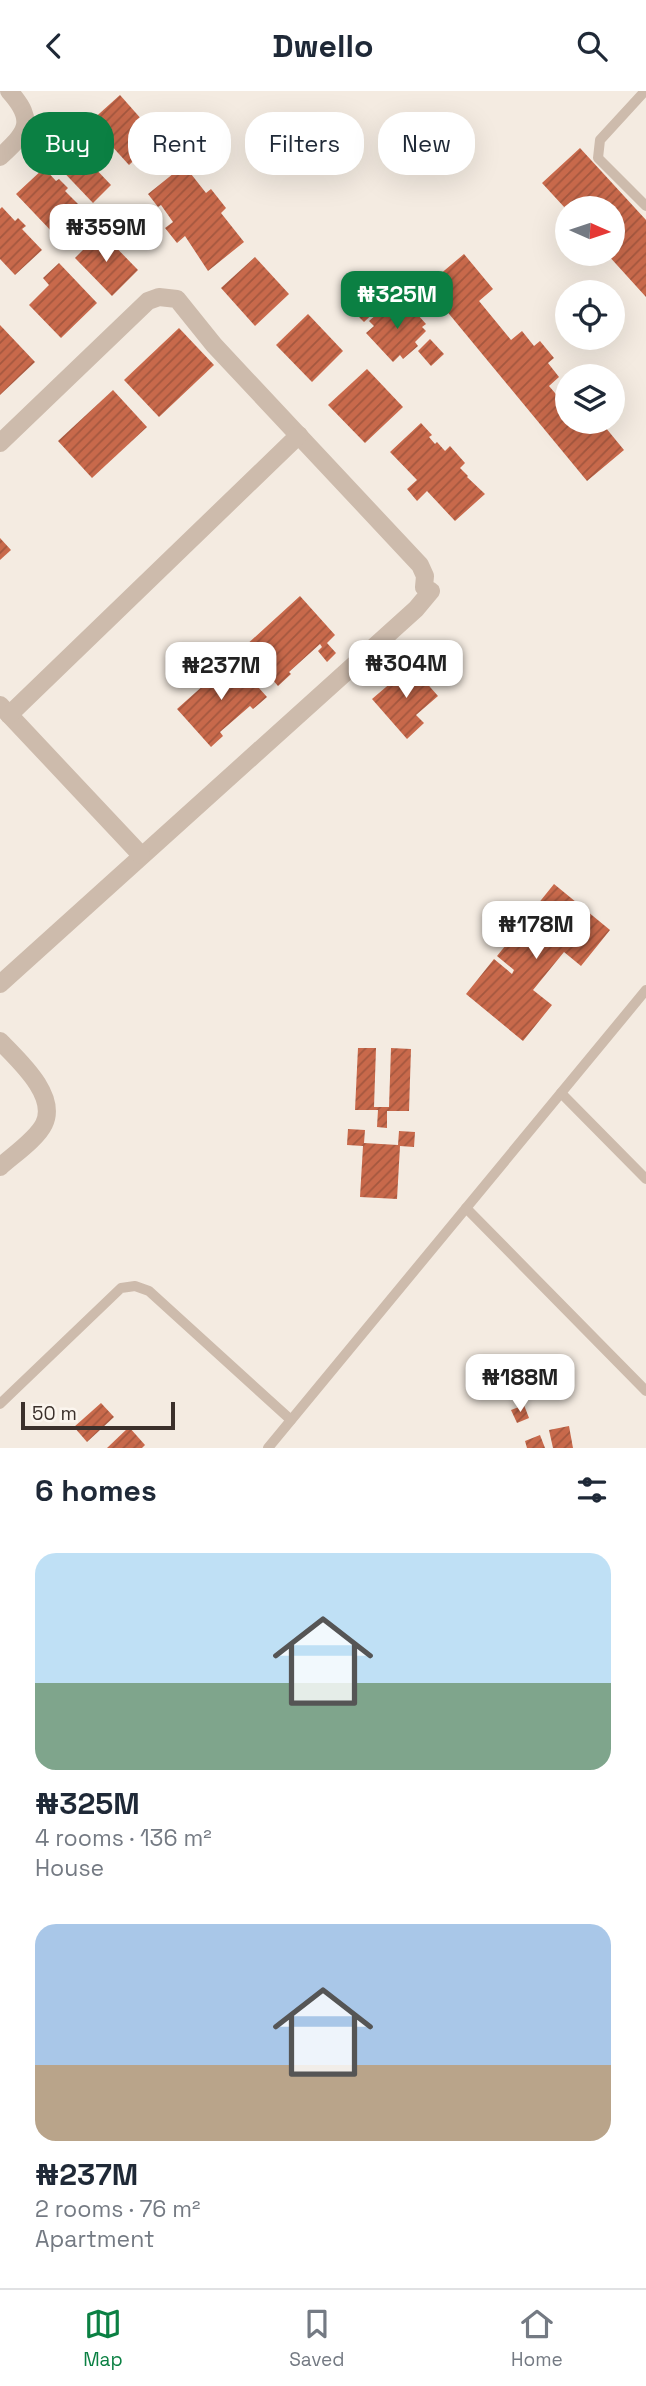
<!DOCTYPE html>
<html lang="en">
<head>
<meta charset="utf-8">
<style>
  body { margin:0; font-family:"Space Grotesk",sans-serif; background:#f6f6f7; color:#1f2937; height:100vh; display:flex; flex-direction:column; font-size:26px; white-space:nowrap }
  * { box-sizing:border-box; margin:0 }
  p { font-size:23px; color:#747a83 }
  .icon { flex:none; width:38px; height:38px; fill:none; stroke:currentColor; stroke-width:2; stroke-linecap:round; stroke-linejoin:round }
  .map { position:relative; height:1357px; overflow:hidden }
  .sheet { display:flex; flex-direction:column; background:#fff; flex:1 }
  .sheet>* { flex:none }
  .hud { position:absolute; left:21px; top:21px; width:606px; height:63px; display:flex; gap:14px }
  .needle { width:46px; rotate:93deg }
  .buttons { position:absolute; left:555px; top:105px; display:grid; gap:14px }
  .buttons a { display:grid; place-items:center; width:70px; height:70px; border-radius:50%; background:#fff; box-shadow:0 7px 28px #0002; font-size:35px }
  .scale { position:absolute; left:21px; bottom:18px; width:154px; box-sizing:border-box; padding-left:7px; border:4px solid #3b302b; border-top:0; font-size:19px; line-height:24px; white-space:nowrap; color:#3b302b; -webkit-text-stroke:5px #fbf5ee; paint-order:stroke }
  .price { position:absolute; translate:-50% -60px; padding:0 16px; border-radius:14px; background:#fff; color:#222; font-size:23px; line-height:46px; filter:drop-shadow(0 2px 4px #0008) }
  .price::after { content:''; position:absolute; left:50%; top:42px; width:21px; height:16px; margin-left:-10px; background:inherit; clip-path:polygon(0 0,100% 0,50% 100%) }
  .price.selected { background:#0b8043; color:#fff }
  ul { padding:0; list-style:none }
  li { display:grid; align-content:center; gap:14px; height:371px; padding:0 35px }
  li span { display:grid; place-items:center; height:217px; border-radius:21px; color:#555 }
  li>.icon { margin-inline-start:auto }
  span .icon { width:126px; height:126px; fill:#fffc; stroke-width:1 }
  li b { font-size:30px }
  h2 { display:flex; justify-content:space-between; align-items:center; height:84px; padding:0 35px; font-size:30px }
  .tag { padding:0 24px; border-radius:28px; background:#fff; box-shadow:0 7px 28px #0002; font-size:24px; line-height:63px }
  .tag.selected { background:#0b8043; color:#fff }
  header { display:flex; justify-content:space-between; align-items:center; height:91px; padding:0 35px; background:#fff; font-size:32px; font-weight:600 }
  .menu { display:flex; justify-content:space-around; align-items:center; height:98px; border-top:2px solid #e0e1e3; background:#fff; font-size:19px; color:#747a83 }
  .menu a { display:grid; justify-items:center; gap:4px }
  .menu .selected { color:#0b8043 }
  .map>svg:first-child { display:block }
  .building { fill:url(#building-hatch) }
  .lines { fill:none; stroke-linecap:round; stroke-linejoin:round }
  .lane { stroke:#cdbbac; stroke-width:10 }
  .street { stroke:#cdbbac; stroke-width:18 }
</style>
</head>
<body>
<header><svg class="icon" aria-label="back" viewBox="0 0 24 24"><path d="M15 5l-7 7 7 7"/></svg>Dwello<svg class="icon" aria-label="search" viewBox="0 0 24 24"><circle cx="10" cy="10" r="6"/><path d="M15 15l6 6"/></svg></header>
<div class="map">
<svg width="646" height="1357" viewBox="0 0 646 1357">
  <defs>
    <pattern id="building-hatch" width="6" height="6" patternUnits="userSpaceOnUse" patternTransform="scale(1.75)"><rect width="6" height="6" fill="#c8694b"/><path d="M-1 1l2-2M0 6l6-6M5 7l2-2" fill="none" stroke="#a4573f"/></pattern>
  </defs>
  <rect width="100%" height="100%" fill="#f4ebe1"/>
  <g class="building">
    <path d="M120 4 158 47 129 74 90 31Z"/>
    <path d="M72 53 111 94 93 112 54 71Z"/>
    <path d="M580 57 646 129V206L607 163H612V117H565L542 92Z"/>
    <path d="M184 74 206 102 211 98 226 117 221 122 244 151 208 180 185 145 177 152 165 137 173 131 161 114 158 116 148 103Z"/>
    <path d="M44 77 56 90 59 88 68 97 65 100 83 118 55 144 16 103Z"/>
    <path d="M111 114 125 129 112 142 98 127Z"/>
    <path d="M2 116 15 130 18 127 26 135 22 138 42 159 15 184 0 168V118Z"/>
    <path d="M101 141 138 179 112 205 75 167Z"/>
    <path d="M464 163 493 198 479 210 511 249 522 240 534 255 540 250 554 267 548 272 559 286 549 295 567 316V331H579L582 334 586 331H601L624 359 587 390 426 195Z"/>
    <path d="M255 166 289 203 255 235 221 197Z"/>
    <path d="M59 172 97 212 61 247 29 214 49 194 43 187Z"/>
    <path d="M384 194 393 204 364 231 354 221Z"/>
    <path d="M400 211 406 218 410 215 426 233 422 236 426 240 415 251 418 255 403 268 400 264 393 271 366 242 374 235 369 230 384 217 388 222Z"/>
    <path d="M308 223 343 260 312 291 276 254Z"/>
    <path d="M0 234 35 271 0 304Z"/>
    <path d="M179 237 214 274 159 326 124 289Z"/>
    <path d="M430 248 444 263 431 275 418 260Z"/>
    <path d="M367 278 403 316 365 352 328 314Z"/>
    <path d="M113 299 147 336 92 387 58 350Z"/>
    <path d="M421 332 432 344 429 346 435 353 437 351 445 360 450 355 465 372 460 377 468 385 467 386 485 403 455 430 427 400 417 410 407 398 417 389 390 361Z"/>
    <path d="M0 447 11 459 0 469Z"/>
    <path d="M300 505 335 544 327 552 336 562 327 571 318 560 322 556 320 553 289 581 291 583 278 595 244 556Z"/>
    <path d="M233 568 267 606 253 618 250 615 220 641 223 645 211 656 177 618Z"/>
    <path d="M408 571 438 605 416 624 424 632 407 648 372 608 393 590 390 587Z"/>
    <path d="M554 793 610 839 581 875 564 861 533 899 552 914 523 950 466 903 494 868 512 883 514 879 497 865 523 833 540 848 543 844 525 829Z"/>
    <path d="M358 957H376L374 1016H389L391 957 411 958 409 1020H387V1037L377 1036 378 1019H355Z"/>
    <path d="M348 1038 365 1039 364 1052 398 1054 399 1040 415 1041 414 1056 400 1055 397 1108 360 1106 363 1055 347 1054Z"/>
    <path d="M101 1312 114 1326 87 1351 74 1336Z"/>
    <path d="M524 1314 529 1327 517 1332 511 1319Z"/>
    <path d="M569 1335 573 1357H553L549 1339Z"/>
    <path d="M129 1336 145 1354 142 1357H107Z"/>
    <path d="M540 1344 545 1357H527L525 1350Z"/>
  </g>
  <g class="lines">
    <g class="lane">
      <path d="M645 0 600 49 598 67 646 115"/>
      <path d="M561 1002 646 1088"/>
      <path d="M466 1117 646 1300"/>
      <path d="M0 1313 121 1197 135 1195 149 1200 291 1329"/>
      <path d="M268 1357 646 899"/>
    </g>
    <g class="street">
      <path d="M0 66C26 42 37 31 9 0"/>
      <path d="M0 352 148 210 159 206 177 208 214 254 420 474 425 485 424 496 431 500 416 518 0 893"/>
      <path d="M0 614 141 764"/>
      <path d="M9 624 299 344"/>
      <path d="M0 950C18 969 58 1004 44 1033 37 1048 12 1065 0 1076"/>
    </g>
  </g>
</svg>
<div class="buttons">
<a><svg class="needle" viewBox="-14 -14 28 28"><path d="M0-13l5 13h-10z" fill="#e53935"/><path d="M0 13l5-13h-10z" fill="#747a83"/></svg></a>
<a><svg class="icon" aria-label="locate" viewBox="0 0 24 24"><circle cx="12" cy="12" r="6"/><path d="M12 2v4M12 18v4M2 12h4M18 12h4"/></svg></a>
<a><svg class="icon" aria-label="layers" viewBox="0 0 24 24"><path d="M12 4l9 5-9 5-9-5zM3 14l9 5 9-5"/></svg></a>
</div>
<div class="scale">50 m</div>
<b class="price" style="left:106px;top:173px">₦359M</b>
<b class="price selected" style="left:397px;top:240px">₦325M</b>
<b class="price" style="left:406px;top:609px">₦304M</b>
<b class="price" style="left:221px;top:611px">₦237M</b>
<b class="price" style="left:536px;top:870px">₦178M</b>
<b class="price" style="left:520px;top:1323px">₦188M</b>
<div class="hud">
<a class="tag selected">Buy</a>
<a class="tag">Rent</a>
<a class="tag">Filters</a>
<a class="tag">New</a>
</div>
</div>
<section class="sheet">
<h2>6 homes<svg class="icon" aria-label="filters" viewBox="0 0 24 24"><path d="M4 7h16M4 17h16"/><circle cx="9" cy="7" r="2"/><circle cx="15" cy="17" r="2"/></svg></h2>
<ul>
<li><span style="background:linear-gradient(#bfe0f5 60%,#7fa58c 0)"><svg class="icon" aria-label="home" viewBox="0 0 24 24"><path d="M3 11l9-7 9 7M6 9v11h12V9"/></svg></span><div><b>₦325M</b><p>4 rooms · 136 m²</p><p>House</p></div></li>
<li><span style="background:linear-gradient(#a9c7e8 65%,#b9a48a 0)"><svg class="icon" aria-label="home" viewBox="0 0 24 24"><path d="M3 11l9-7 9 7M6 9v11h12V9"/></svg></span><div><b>₦237M</b><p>2 rooms · 76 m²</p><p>Apartment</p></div></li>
</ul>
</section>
<nav class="menu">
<a class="selected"><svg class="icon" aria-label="map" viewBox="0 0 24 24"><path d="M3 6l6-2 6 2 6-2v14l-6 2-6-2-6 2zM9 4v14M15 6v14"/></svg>Map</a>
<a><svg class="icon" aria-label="saved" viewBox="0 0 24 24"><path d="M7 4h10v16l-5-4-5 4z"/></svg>Saved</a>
<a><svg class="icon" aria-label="home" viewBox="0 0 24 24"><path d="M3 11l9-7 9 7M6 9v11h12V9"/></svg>Home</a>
</nav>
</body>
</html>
